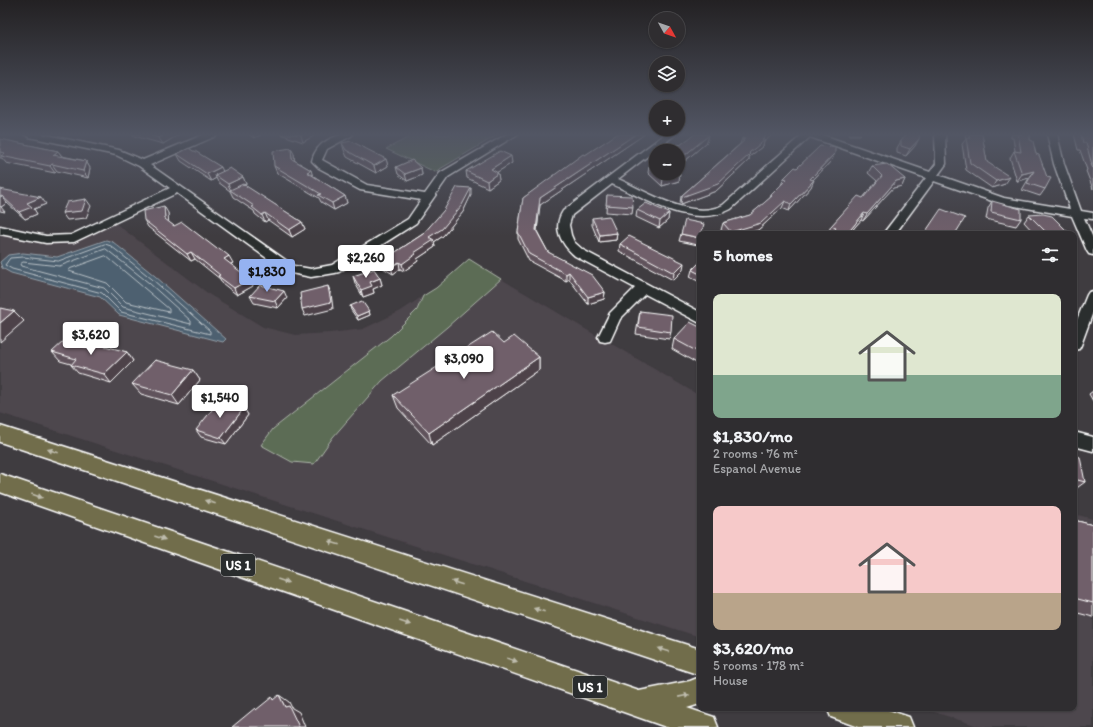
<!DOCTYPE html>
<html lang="en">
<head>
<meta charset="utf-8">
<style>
  body { margin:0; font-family:Itim,sans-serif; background:#3b393c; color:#f1f3f6; height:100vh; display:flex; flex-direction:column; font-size:15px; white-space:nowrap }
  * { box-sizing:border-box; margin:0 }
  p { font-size:13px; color:#a7a8ab }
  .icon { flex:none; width:22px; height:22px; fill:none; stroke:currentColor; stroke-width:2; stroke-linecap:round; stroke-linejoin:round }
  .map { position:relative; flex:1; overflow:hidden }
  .drawer { position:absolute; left:697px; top:231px; width:380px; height:480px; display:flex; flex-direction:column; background:#2f2d30; border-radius:8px; box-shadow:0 1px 3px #0004,0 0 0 1px #4a494c }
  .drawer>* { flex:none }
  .needle { width:26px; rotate:130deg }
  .tools { position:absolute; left:649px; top:12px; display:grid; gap:8px }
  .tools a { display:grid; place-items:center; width:36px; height:36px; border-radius:50%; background:#2f2d30; box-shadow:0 1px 3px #0004,0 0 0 1px #4a494c; font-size:20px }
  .price { position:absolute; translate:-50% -34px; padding:0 9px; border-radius:4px; background:#fff; color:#222; font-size:13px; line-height:26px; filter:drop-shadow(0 1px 2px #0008) }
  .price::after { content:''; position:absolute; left:50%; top:24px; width:12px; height:9px; margin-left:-6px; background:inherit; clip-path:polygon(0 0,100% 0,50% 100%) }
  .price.current { background:#95b2f1; color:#111 }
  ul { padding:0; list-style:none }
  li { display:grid; align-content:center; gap:8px; height:212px; padding:0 16px }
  li span { display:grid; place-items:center; height:124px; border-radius:8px; color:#555 }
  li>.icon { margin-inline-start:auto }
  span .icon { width:72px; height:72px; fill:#fffc; stroke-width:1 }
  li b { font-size:17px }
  h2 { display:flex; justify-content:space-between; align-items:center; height:48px; padding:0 16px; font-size:17px }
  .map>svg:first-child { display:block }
  .built { fill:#4e464d; fill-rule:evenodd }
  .green { fill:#5b6c54; stroke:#adb6aa }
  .water { fill:#4d6170; stroke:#94a0a9 }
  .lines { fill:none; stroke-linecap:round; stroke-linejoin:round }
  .shore { stroke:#b8c0c6; stroke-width:1 }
  .minor-casing { stroke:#fff; stroke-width:3 }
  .major-casing { stroke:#fff; stroke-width:3 }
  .minor { fill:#2a2d2e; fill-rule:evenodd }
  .major { fill:#716d4b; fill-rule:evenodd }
  .wall { fill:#60525b; stroke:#fff }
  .shaded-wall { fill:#4e424a; stroke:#fff }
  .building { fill:#705f6a; stroke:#fff }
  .oneway { fill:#bfbdae }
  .labels { text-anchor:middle; stroke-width:4; stroke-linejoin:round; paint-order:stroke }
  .shield { fill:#2a2d2e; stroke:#bfc0c0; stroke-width:1 }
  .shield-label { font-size:13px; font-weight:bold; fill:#fff }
</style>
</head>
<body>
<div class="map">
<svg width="1093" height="727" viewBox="0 0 1093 727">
  <rect width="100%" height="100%" fill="#3f3c40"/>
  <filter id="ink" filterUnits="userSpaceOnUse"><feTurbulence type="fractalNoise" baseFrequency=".025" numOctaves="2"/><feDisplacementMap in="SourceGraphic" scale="8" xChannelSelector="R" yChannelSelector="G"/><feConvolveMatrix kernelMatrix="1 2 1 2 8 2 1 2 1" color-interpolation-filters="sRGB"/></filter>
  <g filter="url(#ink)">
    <g class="built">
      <path d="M115 223 210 295 263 327 295 335 330 333 363 329 401 311 423 296 417 310 391 336 273 429 262 445 292 462 314 464 333 437 382 381 447 327 501 279 597 336 596 339 610 343 700 396V637L0 413V234L35 243 59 244 74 241ZM106 240 113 242 155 276 226 340 111 308 100 297 11 273 42 256 57 257Z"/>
      <path d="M1074 514 1093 519V727H981L922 708H1074Z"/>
    </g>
    <g class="green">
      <path d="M415 134H499L435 172 386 149Z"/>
      <path d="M469 259 501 279 447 327 382 381 333 437 314 464 292 462 261 445 273 429 391 336 417 310 423 296 436 288Z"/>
    </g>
    <path class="water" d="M106 240 113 242 155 276 226 339 223 342 119 315 100 297 11 273 2 268 0 262 8 255 23 253 57 257Z"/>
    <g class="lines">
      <g class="shore">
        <path d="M105 244 111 246 152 279 210 331V334L121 312 102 293 12 269 5 265 10 258 23 257 58 261Z"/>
        <path d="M106 249 149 283 191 321V324L123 307 104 288 21 266 20 264 23 262 59 266Z"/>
        <path d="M106 256 169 309V312L126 302 107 283 69 271 70 269Z"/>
      </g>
      <defs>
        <g id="minor">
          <path d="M24 134H42L119 150 143 160 205 134H218L216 136 150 165 294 266 311 269 332 265 408 219 421 200 360 190 319 168 312 161C316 142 335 134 353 134L351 136 327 149 322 160 367 185 425 194 440 173 507 134H518L448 177 416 223 339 272 335 273 311 277 286 272 177 193 74 242 46 243 0 234V226L46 236 71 235 170 188 139 166 116 155 29 137Z"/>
          <path d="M665 134H676L618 179C648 192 692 221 723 205L803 134H820L930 172 936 164 935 134H945L946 164 938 175 1004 198 1070 209 1054 164 1047 134H1057L1064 164 1081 211 1093 213V219L1084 218 1093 238V255L1089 254 1087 251 1072 216 998 203 934 181 895 234H883L926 178 810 137 731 209C692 230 647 199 612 184L572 215 569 225 571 235 574 242 583 250 700 312V323L645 294 620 319 610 341 605 342 600 341 598 337 610 313 635 288 575 256C561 244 552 228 563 211Z"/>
          <path d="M1093 291V312L1081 345 1079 349 1074 350V327L1087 295 1089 292Z"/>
          <path d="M1074 432 1093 437V451L1074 446Z"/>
        </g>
        <g id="major">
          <path d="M0 426 700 649V675L0 442Z"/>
          <path d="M0 474 639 691 690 681 700 677V704L687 708 714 717 718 727H666L0 492Z"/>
          <path d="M827 708H882L909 717 913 727H858L831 717Z"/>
        </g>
      </defs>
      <use href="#minor" class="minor-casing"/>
      <use href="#major" class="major-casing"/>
      <use href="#minor" class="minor"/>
      <use href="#major" class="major"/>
    </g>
    <g class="wall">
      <path d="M131 134H180L163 144 134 136Z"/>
      <path d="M248 134H263L254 138Z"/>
      <path d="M280 134H317L303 142Z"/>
      <path d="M617 134H645L540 205 537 231 548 252 605 292 604 299 588 304 569 279 566 281 529 261 518 239V232L523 198Z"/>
      <path d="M848 134H861L860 135H849Z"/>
      <path d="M904 134H920L915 146 906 156 897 153V148L901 141 903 139Z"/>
      <path d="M965 134H982L987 162 1005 184 992 188 966 170 962 144 966 139Z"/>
      <path d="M1011 134H1030V140L1036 154 1045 189 1040 196 1022 190 1029 178 1017 181 1010 158 1014 151H1015L1013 138H1011Z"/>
      <path d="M1074 134H1093V189L1086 171 1087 170 1080 150H1078Z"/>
      <path d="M709 135 707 142 678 167V151L680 145Z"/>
      <path d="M742 138 764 142 763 146 749 157V160L716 191 681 204 680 203 681 196 740 144Z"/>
      <path d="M0 139 58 151 62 156 86 161 90 168 88 178 57 171 55 173 6 163 2 158H0Z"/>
      <path d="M342 143 386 159 388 166 376 173 347 157 344 150Z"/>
      <path d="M177 154 223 172 243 177 246 184 244 185 302 222 305 229 292 237 268 220 265 222 255 214 254 211 233 197 230 191 218 182 216 178 211 181 181 161Z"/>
      <path d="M294 154V160L311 170 312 175 345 196 347 203 334 210 321 202 319 198 277 173 274 166Z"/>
      <path d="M832 160 813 180 811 187 789 211 782 208 758 230 745 234H725L721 230 723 223 750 215 770 198 771 195 781 185 784 178 797 168Z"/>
      <path d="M512 163 497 172 499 180 488 188 467 178 466 171Z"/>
      <path d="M656 164V173H678L679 181 662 186 648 173 649 166Z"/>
      <path d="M872 166 905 179 902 186 893 188 863 221 861 220 849 234H831L828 233 831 226 863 198 877 181 868 173Z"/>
      <path d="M396 167 421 168 422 175 407 181 398 174Z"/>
      <path d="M0 189 46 204 34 209 37 214 25 219 7 203 1 207 5 212 0 211Z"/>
      <path d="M471 195 463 212 443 236 434 242 435 247 417 259 418 261 404 271 400 269 393 274 383 268 382 261 423 234Z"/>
      <path d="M607 195 633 207 632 214 606 212Z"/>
      <path d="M992 201 1021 219 1016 226 986 219 988 208Z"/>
      <path d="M637 210 669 213 668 220 659 228 636 217Z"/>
      <path d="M168 213V222L174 226 233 263 230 264 250 279 253 286 237 295 222 283 220 279 195 259 191 261 148 227 144 220Z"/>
      <path d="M1029 215 1070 234H1035L1024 222Z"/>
      <path d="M592 218 617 233 616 240 599 242 592 225Z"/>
      <path d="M681 234 700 238 698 245 679 241Z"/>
      <path d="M620 244 683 270 673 280 619 251Z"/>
      <path d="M700 262V282L690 277 692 270Z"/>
      <path d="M353 276 380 278 382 285 373 289 374 293 363 297 355 283Z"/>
      <path d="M250 296 287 298 278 308 254 303Z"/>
      <path d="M350 306 369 311 370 315 358 320 351 310Z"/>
      <path d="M640 311 671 332 669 339 636 334Z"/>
      <path d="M700 327V365L672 349 674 339Z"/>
      <path d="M504 343 539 357V370L432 445 398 408 393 395Z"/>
      <path d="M88 348 127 352 133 361 111 383 78 373 71 365V364L60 361 52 352Z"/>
      <path d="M193 370 200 380 179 405 141 394 132 384Z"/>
      <path d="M1093 391V401L1089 394Z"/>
      <path d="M244 408 248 415 226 444 201 437 196 430Z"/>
      <path d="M1074 455 1085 482 1074 490Z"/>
      <path d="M1074 520 1093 525V617L1074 612Z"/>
    </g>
    <g class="shaded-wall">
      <path d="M166 134H180L163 144 159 138Z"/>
      <path d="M253 134H263L254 138Z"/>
      <path d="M304 134H317L303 142 301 135Z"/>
      <path d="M636 134H645L540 205 536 237V230L540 198Z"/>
      <path d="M768 134H773L764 142 763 146 749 157V160L716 191 681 204 682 197 749 153Z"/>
      <path d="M709 135 707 142 678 167 679 160Z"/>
      <path d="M919 139 915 146 906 156 910 149Z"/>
      <path d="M291 148 294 154 295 166 292 159Z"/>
      <path d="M58 151 63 158 53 155Z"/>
      <path d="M835 153 832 160 807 186 810 179Z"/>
      <path d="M511 156 512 163 491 176V169Z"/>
      <path d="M386 159 388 166 376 173 374 166Z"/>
      <path d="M86 161 90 168 88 178 83 171Z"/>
      <path d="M52 164 57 171 55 173 50 166Z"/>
      <path d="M221 167 224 174 215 175 216 178 211 181 207 174Z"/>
      <path d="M421 168 422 175 407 181 405 174Z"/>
      <path d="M311 170 313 177 307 172Z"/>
      <path d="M1034 171 1029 178 1017 181 1022 174Z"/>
      <path d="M498 173 499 180 488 188 487 181Z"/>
      <path d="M680 174 679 181 662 186 663 179Z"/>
      <path d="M243 177 246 184 231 191 228 184Z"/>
      <path d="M1010 177 1005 184 992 188 996 181Z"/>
      <path d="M905 179 902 186 893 188 863 221 867 214 896 181Z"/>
      <path d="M814 180 811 187 789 211 791 204Z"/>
      <path d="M471 188V195L463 212 443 236 434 242 435 247 417 259 418 261 404 271 402 264 414 253Z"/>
      <path d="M2 196 7 203 1 207 0 206V197Z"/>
      <path d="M345 196 347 203 334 210 332 203Z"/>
      <path d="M41 197 46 204 34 209 37 214 25 219 19 212 27 203Z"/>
      <path d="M86 199 91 206 86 218 67 220 62 213Z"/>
      <path d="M785 201 782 208 758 230 745 234H731V232Z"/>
      <path d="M164 206 168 213 169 226 165 219Z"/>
      <path d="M265 213 268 220 265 222 262 215Z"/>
      <path d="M669 213 668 220 659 228 660 221Z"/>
      <path d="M864 213 861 220 849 234H847Z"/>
      <path d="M302 222 305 229 292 237 289 230Z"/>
      <path d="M617 233 616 240 599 242 600 235Z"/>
      <path d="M191 252 195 259 191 261 187 254Z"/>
      <path d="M229 256 233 263 227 266 224 259Z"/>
      <path d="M399 262 400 269 393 274 391 267Z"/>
      <path d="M684 263 683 270 673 280 674 273Z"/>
      <path d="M569 272V279L566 281V274Z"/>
      <path d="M380 278 382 285 373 289 374 293 363 297 361 290 370 282Z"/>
      <path d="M250 279 253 286 237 295 234 288Z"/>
      <path d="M328 286 331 293 333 309 305 316 302 309Z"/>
      <path d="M284 291 287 298 278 308 275 301Z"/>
      <path d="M605 292 604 299 588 304V297Z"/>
      <path d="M14 311 24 321 0 342V323Z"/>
      <path d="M369 311 370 315 358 320 357 316Z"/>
      <path d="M127 352 133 361 111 383 104 374Z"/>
      <path d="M539 357V370L432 445 429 433Z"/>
      <path d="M193 370 200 380 179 405 172 395Z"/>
      <path d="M244 408 248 415 226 444 221 438Z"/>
      <path d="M279 695 289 702 292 708 299 712 305 727H299L285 707Z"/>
    </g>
    <g class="building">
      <path d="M146 134H166L159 138Z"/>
      <path d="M296 134H304L301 135Z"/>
      <path d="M617 134H636L540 198 536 230 548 252 592 275 605 292 588 297 569 272 566 274 529 254 518 232 523 198 583 154 585 155Z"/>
      <path d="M695 134H705L709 135 679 160 678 159V151H669L678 144 680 145Z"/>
      <path d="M746 134H768L762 139 765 140 749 153 750 154 718 184 682 197 681 196 744 141 742 140 745 139 742 138Z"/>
      <path d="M905 134H920L919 139 910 149 901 146V141L905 136Z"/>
      <path d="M969 134H982L987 162 1010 177 996 181 970 163 966 138H970Z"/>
      <path d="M1018 134H1030V140L1033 141 1036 154 1039 155 1047 177 1051 178 1045 189 1027 183 1034 171 1022 174 1014 151 1021 152Z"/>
      <path d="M1081 134H1093V169L1091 164 1092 165 1086 143H1083Z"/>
      <path d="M0 139 58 151 53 155 86 161 83 171 52 164 50 166 1 156 5 153 0 152Z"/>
      <path d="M351 141 386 159 374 166 346 150 342 143Z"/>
      <path d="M820 146 835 147V153L810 179 814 180 791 204 785 201 761 223 731 232 723 223 750 215 772 196 771 195 787 179 784 178 795 167 797 168Z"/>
      <path d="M189 148 193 151H195L221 167 207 174 177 154Z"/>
      <path d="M291 148 292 159 311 170 307 172 345 196 332 203 318 195 321 194 274 166 273 151Z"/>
      <path d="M500 151 511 156 491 169 498 173 487 181 466 171Z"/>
      <path d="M412 160 421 168 405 174 396 167Z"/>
      <path d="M656 164V172L649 166Z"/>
      <path d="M887 164 905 179 896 181 867 214 864 213 847 234H831L836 228 831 226 858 196 863 198 882 176 872 166Z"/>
      <path d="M230 168 243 177 228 184 215 175Z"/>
      <path d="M678 172 680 174 663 179 657 173H678Z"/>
      <path d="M243 184 302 222 289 230 265 213 262 215 252 207 254 206 230 190Z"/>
      <path d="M457 187 471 188 462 205 442 229 429 237 434 240 414 253 416 254 402 264 399 262 391 267 382 261 423 234 444 210Z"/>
      <path d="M0 189 41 197 27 203 32 207 19 212 2 196 0 197Z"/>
      <path d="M607 195 632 196 633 207 606 205Z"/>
      <path d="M86 199 82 211 62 213 67 202Z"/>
      <path d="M992 201 1021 209V219L991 212Z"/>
      <path d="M646 203 669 213 660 221 637 210Z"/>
      <path d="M164 206 165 219 174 226 182 222 217 249 219 248 229 256 224 259 250 279 234 288 218 276 220 275 191 252 187 254 144 220 143 211Z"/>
      <path d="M941 209 965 218 955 234H924Z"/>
      <path d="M1043 214 1052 216 1070 234H1048L1029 215Z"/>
      <path d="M609 216 617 233 600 235 592 218Z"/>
      <path d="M685 220 704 224 701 234H700V238L681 234Z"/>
      <path d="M629 236 684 263 674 273 620 244Z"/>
      <path d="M700 262V274L692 270Z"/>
      <path d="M374 269 380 278 370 282 372 286 361 290 353 276Z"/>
      <path d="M260 285 284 291 275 301 250 296Z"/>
      <path d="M328 286 331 302 302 309 300 293Z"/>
      <path d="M362 301 369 311 357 316 350 306Z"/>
      <path d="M0 308 14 311 0 323Z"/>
      <path d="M640 311 672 315 671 332 638 327Z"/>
      <path d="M690 322 700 327V353L674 339Z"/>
      <path d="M492 332 504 343 514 336 539 357 429 433 393 395Z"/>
      <path d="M64 341 88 348 94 343 127 352 104 374 71 365 76 359 52 352Z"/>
      <path d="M155 360 193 370 172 395 132 384Z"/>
      <path d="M219 401 244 408 221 438 196 430Z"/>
      <path d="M1074 455 1080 457 1085 482 1074 479Z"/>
      <path d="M1074 520 1093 525V603L1074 598Z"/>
      <path d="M279 695 285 707 289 706 299 727H232L255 708 256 710 272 697 273 700Z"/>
    </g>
    <defs><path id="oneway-solid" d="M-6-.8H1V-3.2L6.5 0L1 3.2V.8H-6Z"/></defs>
    <g class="oneway">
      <use href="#oneway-solid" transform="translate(53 451) rotate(-162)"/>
      <use href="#oneway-solid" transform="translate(37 496) rotate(19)"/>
      <use href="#oneway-solid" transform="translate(210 502) rotate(-162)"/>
      <use href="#oneway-solid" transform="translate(160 538) rotate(19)"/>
      <use href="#oneway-solid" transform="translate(334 543) rotate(-162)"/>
      <use href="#oneway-solid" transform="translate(283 581) rotate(19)"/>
      <use href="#oneway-solid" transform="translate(457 583) rotate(-162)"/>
      <use href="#oneway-solid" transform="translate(539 610) rotate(-162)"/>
      <use href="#oneway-solid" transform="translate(405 623) rotate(19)"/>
      <use href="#oneway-solid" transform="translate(663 650) rotate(-162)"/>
      <use href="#oneway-solid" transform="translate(512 660) rotate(19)"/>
      <use href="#oneway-solid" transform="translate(684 696) rotate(-11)"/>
    </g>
  </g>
  <linearGradient id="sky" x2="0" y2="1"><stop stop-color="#232123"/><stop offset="0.57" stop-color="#525664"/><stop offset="1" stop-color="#525664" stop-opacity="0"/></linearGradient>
  <rect width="1093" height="236" fill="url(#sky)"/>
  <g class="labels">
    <g class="shield">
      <rect x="221" y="554" width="34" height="22" rx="3"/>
      <rect x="573" y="676" width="34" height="22" rx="3"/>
    </g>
    <g class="shield-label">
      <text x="238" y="570">US 1</text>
      <text x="590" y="692">US 1</text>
    </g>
  </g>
</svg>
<div class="tools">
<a><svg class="needle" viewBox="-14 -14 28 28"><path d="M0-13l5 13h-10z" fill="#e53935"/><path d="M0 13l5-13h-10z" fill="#a7a8ab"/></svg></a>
<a><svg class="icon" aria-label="layers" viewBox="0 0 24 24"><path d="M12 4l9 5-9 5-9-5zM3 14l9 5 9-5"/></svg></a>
<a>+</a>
<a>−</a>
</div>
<b class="price" style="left:366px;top:279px">$2,260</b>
<b class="price current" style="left:267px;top:293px">$1,830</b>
<b class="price" style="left:91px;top:356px">$3,620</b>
<b class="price" style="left:464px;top:380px">$3,090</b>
<b class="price" style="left:220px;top:419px">$1,540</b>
<section class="drawer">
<h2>5 homes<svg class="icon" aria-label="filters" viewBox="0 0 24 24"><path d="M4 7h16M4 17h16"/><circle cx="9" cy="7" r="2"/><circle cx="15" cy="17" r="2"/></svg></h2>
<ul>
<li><span style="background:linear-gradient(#dfe7d0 65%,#7fa58c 0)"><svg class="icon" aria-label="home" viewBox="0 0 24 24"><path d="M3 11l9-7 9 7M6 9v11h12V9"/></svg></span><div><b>$1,830/mo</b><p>2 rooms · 76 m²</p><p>Espanol Avenue</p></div></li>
<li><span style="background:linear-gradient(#f6c9c9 70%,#b9a48a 0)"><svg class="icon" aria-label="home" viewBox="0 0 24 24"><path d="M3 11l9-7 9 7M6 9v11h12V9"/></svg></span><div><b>$3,620/mo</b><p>5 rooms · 178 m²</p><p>House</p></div></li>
</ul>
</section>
</div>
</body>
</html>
